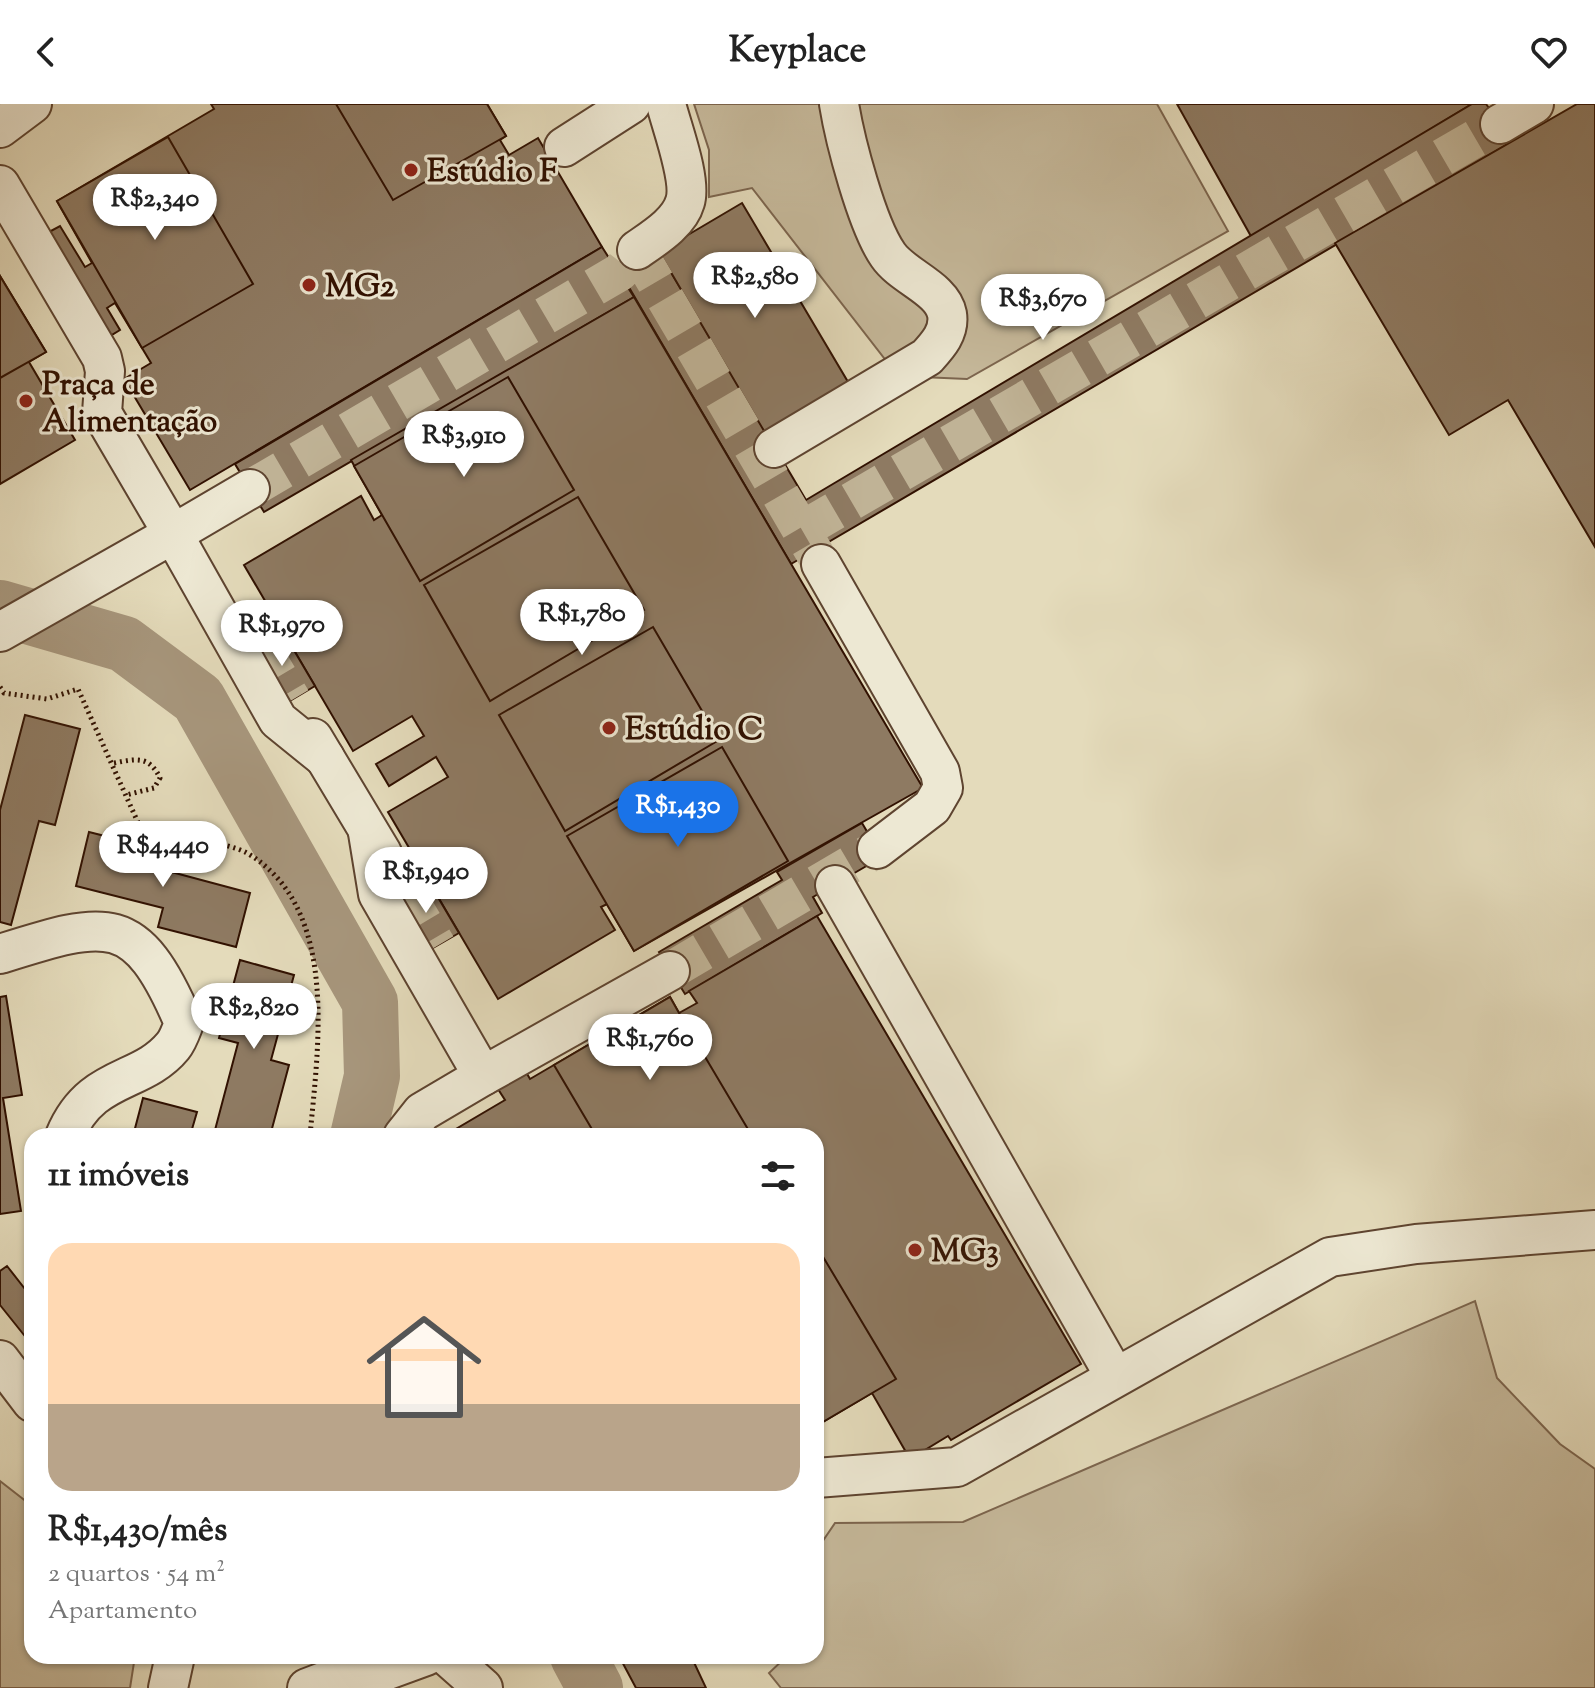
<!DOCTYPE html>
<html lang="pt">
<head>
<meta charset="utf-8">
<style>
  body { margin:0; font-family:"Sorts Mill Goudy",serif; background:#f2f2f2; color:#222; height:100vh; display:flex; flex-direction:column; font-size:30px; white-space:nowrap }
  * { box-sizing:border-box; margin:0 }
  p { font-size:26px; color:#767676 }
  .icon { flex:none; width:44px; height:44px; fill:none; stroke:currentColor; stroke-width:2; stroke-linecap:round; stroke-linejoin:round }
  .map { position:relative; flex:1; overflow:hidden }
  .sheet { position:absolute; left:24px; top:1024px; width:800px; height:536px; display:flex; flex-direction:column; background:#fff; border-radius:24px; box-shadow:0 2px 6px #0004 }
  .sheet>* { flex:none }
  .price { position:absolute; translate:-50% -68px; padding:0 18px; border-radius:28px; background:#fff; color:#222; font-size:26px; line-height:52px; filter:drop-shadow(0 2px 4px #0008) }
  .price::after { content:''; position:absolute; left:50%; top:48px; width:24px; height:18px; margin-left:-12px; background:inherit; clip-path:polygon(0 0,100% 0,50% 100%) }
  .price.on { background:#1a73e8; color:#fff }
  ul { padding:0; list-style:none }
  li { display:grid; align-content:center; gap:16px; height:424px; padding:0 24px }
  li span { display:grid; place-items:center; height:248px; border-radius:24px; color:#555 }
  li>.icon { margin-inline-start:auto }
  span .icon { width:144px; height:144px; fill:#fffc; stroke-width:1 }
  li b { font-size:34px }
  h2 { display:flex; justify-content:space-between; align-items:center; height:96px; padding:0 24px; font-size:34px }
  header { display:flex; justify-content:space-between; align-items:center; height:104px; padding:0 24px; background:#fff; font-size:36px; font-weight:700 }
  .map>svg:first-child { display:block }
  .green { fill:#c6b99b; stroke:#7c654e; stroke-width:2 }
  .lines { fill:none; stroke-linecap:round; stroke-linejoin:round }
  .river { stroke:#a7967c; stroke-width:56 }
  .building { fill:#8e7a62; stroke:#311101; stroke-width:2 }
  .minor-tunnel { stroke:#c0b396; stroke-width:38; stroke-dasharray:38 19; stroke-linecap:butt }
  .minor-casing { stroke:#5e4430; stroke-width:42 }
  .path { stroke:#311101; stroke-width:5; stroke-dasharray:2 4; stroke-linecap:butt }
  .minor { stroke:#ede8d3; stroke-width:38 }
  .poi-dot { fill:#8f2418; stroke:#ede8d3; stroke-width:3 }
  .labels { text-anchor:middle; stroke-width:6; stroke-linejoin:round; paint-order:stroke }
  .poi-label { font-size:32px; font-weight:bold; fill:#311101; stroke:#ede8d3; text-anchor:start }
</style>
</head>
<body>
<header><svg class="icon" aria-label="back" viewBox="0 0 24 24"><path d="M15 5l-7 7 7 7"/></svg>Keyplace<svg class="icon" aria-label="heart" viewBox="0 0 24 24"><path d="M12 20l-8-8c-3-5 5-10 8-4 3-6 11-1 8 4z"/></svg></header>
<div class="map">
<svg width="1595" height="1584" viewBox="0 0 1595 1584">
  <rect width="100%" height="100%" fill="#e4dbbb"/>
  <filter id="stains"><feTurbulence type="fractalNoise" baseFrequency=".0025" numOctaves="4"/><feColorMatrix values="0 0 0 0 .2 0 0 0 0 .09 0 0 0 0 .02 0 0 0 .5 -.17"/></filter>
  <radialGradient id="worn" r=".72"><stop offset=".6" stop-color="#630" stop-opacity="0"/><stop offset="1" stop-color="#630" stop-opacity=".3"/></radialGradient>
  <g class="green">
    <path d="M694 0H1157L1228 127 967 275 898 272 752 84 709 93V46Z"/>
    <path d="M1475 1197 1497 1274 1560 1340 1595 1365V1584H781L769 1569 787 1552H816V1447L835 1419 963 1418Z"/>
    <path d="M0 1377 32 1402V1552H135L130 1584H0Z"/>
  </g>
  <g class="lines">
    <g class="river">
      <path d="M0 504 124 540 198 595 370 898 372 972 358 1032"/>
      <path d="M578 1552 595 1584"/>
    </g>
  </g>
  <g class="building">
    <path d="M211 0H487L506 32 500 36 509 51 538 34 602 143 190 386 124 275 151 259 115 199 107 204 120 226 110 232 49 128 60 122 85 163 92 159 57 97 214 5Z"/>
    <path d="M336 0H487L506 32 393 96Z"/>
    <path d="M1177 0H1472L1252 134Z"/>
    <path d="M1472 0H1486L1513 37 791 460 620 168 659 148 806 396Z"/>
    <path d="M1577 0H1595V443L1508 296 1449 331 1335 139Z"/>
    <path d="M168 33 253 180 142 244 57 97Z"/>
    <path d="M742 99 851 283 767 332 659 148Z"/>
    <path d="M602 143 634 193 264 408 235 360Z"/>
    <path d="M0 172 46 248 29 258 75 336 0 380Z"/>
    <path d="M0 172 46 248 0 274Z"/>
    <path d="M634 193 923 684 634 847 607 800 601 803 615 826 498 895 388 708 448 673 436 653 389 682 376 660 424 632 412 612 353 647 244 461 361 392 374 416 382 411 351 356Z"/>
    <path d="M508 273 574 386 420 477 354 362Z"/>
    <path d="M578 393 644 506 490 597 424 481Z"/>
    <path d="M653 523 719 636 565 727 499 611Z"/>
    <path d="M282 526 315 582 281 602 249 546Z"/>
    <path d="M25 611 80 625 55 721 39 717 11 821 0 818V706Z"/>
    <path d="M722 643 788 757 634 847 567 732Z"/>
    <path d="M862 719 882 753 813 793 822 809 685 890 659 848 782 776 777 768Z"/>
    <path d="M89 728 168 748 164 766 250 789 236 843 158 823 163 804 76 782Z"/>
    <path d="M426 773 459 829 426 848 392 793Z"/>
    <path d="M817 812 1081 1260 951 1336 948 1332 910 1355 872 1289 816 1322V1032H444L505 996 498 985 526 968 530 975 670 893 679 909 697 899 689 887Z"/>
    <path d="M240 856 294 871 271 956 289 961 270 1032H238L215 1026 238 939 219 934Z"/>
    <path d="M6 892 22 991 3 994 21 1107 0 1110V893Z"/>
    <path d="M670 893 679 909 752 1032H596L554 961Z"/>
    <path d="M143 994 197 1008 190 1032H133Z"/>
    <path d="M816 1141 896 1275 816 1322Z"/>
    <path d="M7 1162 32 1194V1241L0 1201V1167Z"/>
    <path d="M619 1552H691L706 1584H636Z"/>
  </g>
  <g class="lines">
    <g class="minor-tunnel">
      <path d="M250 385 620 168 637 146 821 460"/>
      <path d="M802 426 1500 20"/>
      <path d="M259 540 292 596"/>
      <path d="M404 786 437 842"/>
      <path d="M670 867 877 745"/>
    </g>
    <defs>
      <g id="minor">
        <path d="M1500 20 1534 0"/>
        <path d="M0 24 32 0"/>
        <path d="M564 43 631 0"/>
        <path d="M0 81 102 254 105 267 102 309 173 430 250 385"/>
        <path d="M637 146C654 134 679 119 685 98 692 76 672 24 666 0"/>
        <path d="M774 344 927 253C938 241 950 228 947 210 942 184 903 173 888 151 867 121 845 37 839 0"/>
        <path d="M821 460 940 668 943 684 932 703 877 745"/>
        <path d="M0 528 173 430 278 616 325 654"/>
        <path d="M313 634 382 749"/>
        <path d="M368 729 378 790 483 972 422 1008 403 1032"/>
        <path d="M835 781 1114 1271"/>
        <path d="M0 850C108 816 136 807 184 919 181 927 178 936 173 942 141 981 91 969 65 1032"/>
        <path d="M483 972 670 867"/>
        <path d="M0 1256 32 1298"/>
        <path d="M816 1374 957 1363 1330 1153 1416 1140 1595 1126"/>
        <path d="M447 1552 483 1584"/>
        <path d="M168 1584 175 1552"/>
        <path d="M307 1584 328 1576 371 1572 426 1552"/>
      </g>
    </defs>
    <use href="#minor" class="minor-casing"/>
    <g class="path">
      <path d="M0 583 4 589 47 595 78 585 140 723C163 728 229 739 247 749 340 804 318 942 310 1032"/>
      <path d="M114 659C136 655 149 651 160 674L154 684 126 691"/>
    </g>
    <use href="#minor" class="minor"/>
  </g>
  <g class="poi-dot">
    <circle cx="411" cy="66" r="8"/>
    <circle cx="309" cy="181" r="8"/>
    <circle cx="26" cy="297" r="8"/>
    <circle cx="609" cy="624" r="8"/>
    <circle cx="915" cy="1146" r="8"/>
  </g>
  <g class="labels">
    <g class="poi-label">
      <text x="427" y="77">Estúdio F</text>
      <text x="325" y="192">MG2</text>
      <text x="42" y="290">Praça de<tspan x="42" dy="37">Alimentação</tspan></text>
      <text x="625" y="635">Estúdio C</text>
      <text x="931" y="1157">MG3</text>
    </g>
  </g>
  <rect width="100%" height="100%" filter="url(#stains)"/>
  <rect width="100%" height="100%" fill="url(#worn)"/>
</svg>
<b class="price" style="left:155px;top:138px">R$2,340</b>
<b class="price" style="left:755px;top:216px">R$2,580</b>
<b class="price" style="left:1043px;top:238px">R$3,670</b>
<b class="price" style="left:464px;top:375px">R$3,910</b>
<b class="price" style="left:582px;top:553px">R$1,780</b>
<b class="price" style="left:282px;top:564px">R$1,970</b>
<b class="price on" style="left:678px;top:745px">R$1,430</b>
<b class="price" style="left:163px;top:785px">R$4,440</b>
<b class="price" style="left:426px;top:811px">R$1,940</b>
<b class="price" style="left:254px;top:947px">R$2,820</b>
<b class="price" style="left:650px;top:978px">R$1,760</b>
<section class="sheet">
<h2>11 imóveis<svg class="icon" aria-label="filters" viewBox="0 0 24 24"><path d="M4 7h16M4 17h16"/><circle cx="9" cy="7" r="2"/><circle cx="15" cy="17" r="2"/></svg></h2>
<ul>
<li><span style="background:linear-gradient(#ffd9b3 65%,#b9a48a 0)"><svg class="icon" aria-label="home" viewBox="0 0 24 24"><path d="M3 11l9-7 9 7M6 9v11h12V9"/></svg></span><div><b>R$1,430/mês</b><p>2 quartos · 54 m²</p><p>Apartamento</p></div></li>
</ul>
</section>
</div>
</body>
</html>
